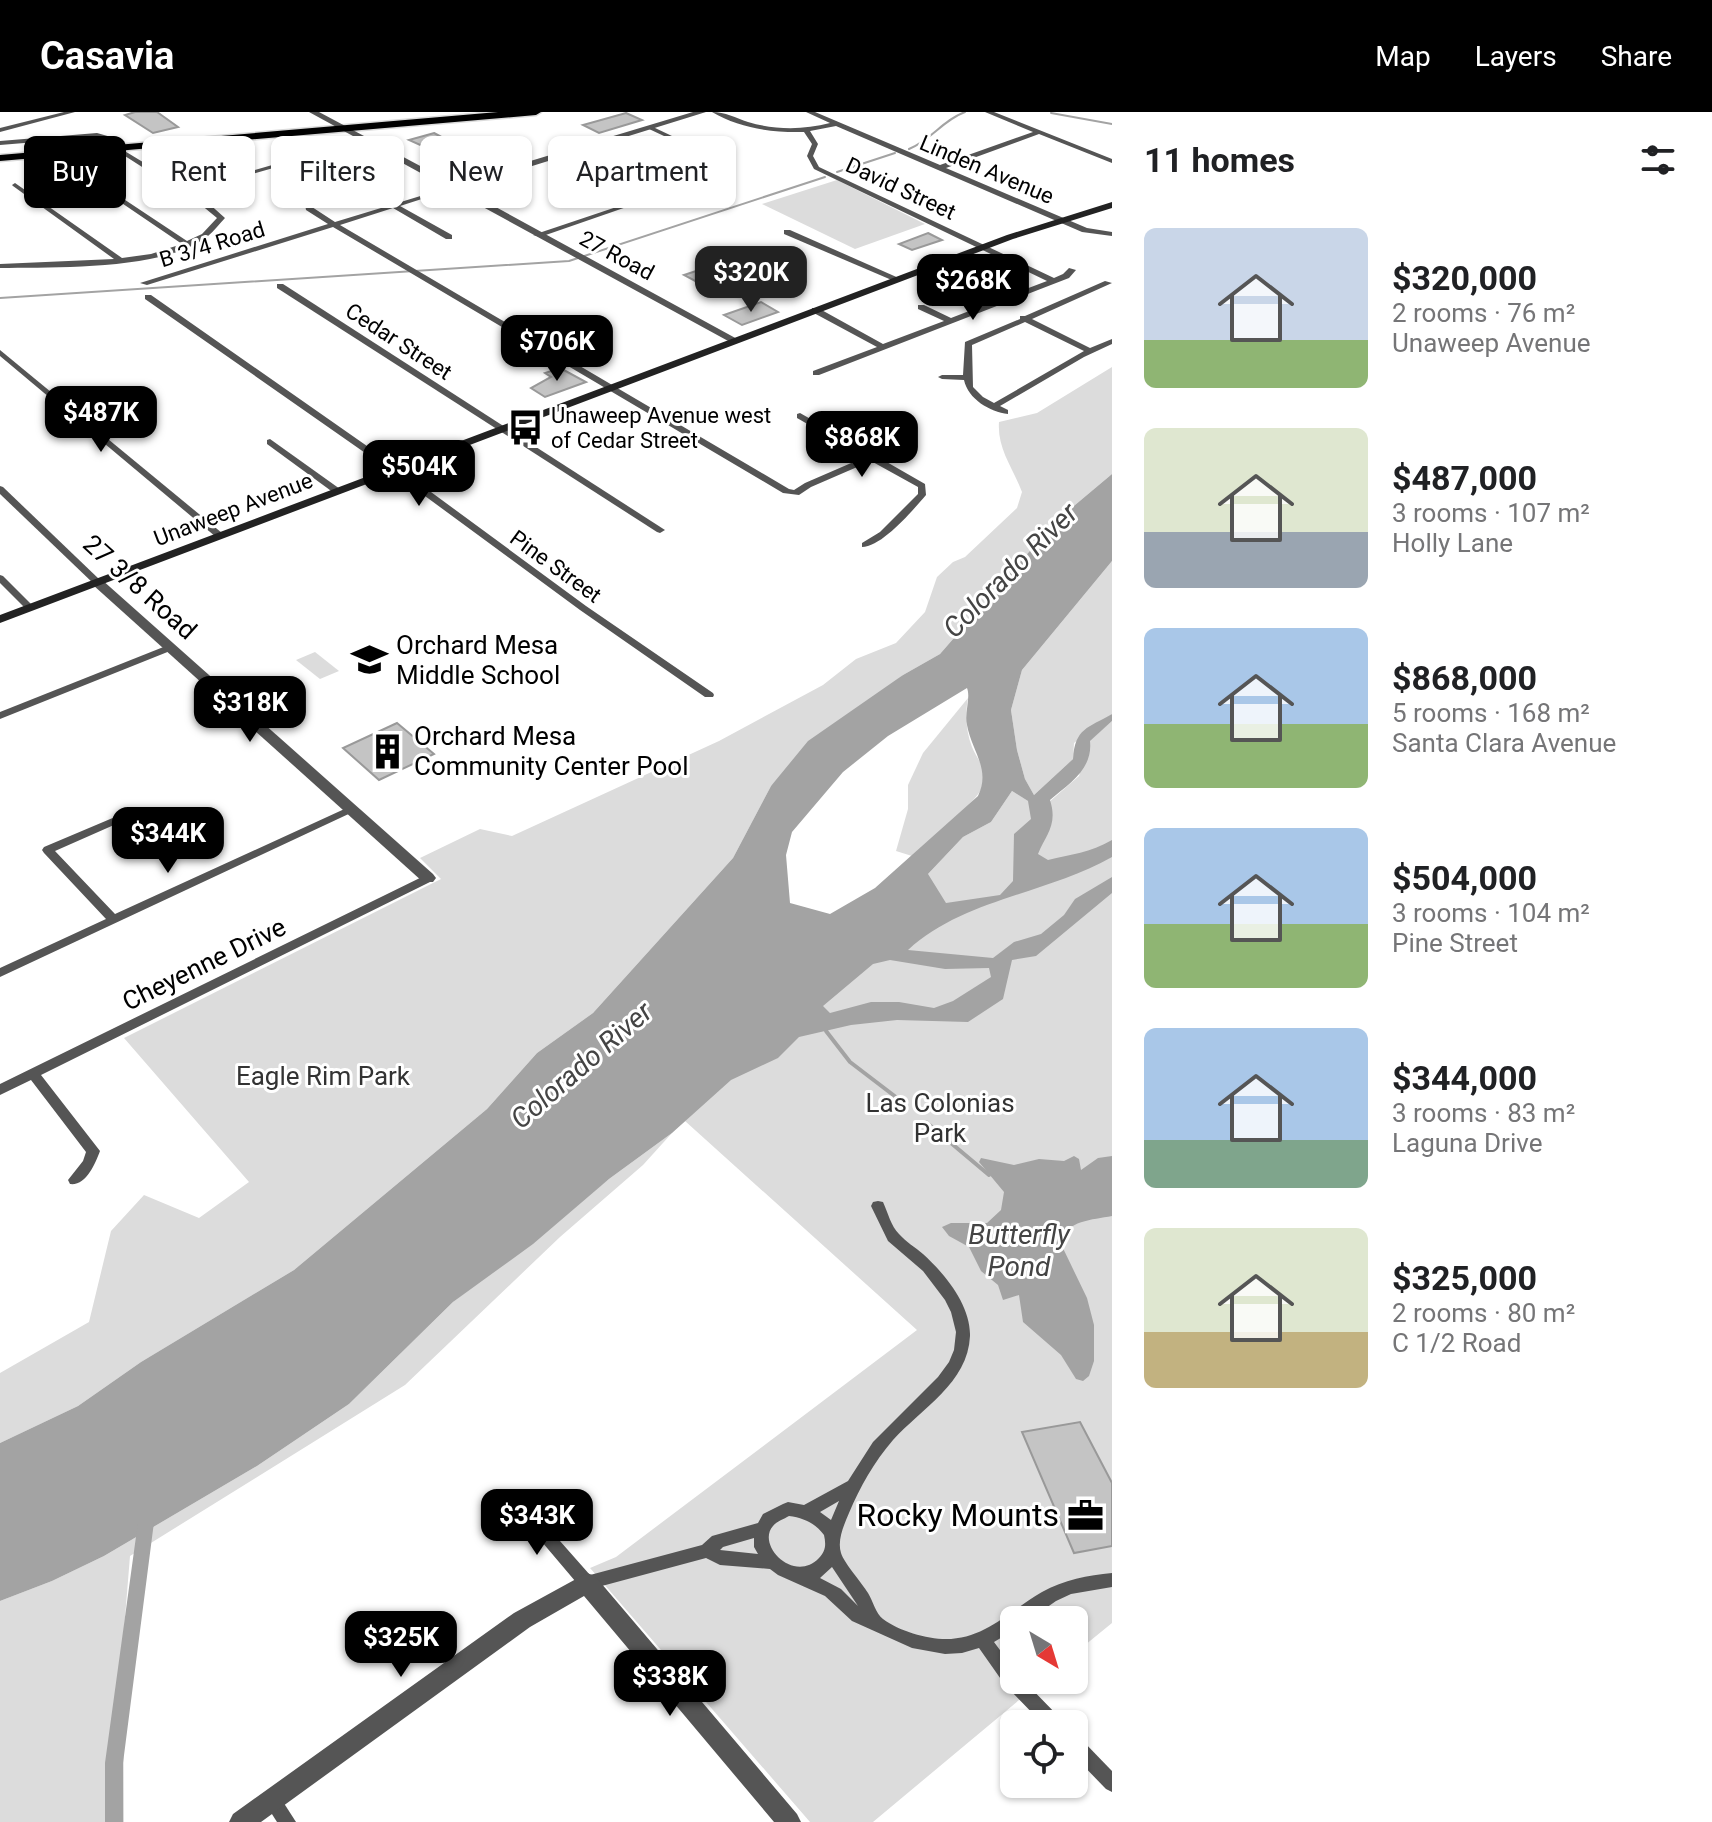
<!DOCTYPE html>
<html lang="en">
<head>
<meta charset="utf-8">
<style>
  body { margin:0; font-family:Roboto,sans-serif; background:#f6f6f6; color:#202124; height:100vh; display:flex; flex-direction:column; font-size:30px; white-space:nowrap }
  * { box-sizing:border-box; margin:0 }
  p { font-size:26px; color:#757577 }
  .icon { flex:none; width:44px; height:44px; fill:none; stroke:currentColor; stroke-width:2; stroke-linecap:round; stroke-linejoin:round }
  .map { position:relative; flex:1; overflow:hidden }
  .side { display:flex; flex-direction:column; background:#fff; width:600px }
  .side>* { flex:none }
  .top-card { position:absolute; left:24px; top:24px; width:760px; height:72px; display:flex; gap:16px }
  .needle { width:52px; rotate:142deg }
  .tools { position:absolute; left:1000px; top:1494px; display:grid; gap:16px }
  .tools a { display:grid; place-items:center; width:88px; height:88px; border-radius:12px; background:#fff; box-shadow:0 2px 6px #0004; font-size:40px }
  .price { position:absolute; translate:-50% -68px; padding:0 18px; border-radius:16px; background:#000; color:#fff; font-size:26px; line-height:52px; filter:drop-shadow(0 2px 4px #0008) }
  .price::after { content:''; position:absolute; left:50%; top:48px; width:24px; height:18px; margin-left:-12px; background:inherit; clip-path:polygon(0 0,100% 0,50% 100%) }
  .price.active { background:#222; color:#fff }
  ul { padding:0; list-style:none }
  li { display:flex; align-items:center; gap:24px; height:200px; padding:0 32px }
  li span { display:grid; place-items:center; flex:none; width:224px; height:160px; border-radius:12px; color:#555 }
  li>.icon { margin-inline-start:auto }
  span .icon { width:96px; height:96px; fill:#fffc; stroke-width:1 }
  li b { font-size:34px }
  h2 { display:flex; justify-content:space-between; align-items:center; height:96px; padding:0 32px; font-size:34px }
  .tag { padding:0 28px; border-radius:12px; background:#fff; box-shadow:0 2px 6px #0004; font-size:28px; line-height:72px }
  .tag.active { background:#000; color:#fff }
  header { display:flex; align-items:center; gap:48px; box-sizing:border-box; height:112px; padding:0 40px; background:#000; color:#fff }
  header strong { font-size:38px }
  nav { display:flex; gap:44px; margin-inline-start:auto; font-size:28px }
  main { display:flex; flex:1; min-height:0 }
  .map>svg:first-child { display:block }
  .green { fill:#dcdcdc }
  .water { fill:#a3a3a3; fill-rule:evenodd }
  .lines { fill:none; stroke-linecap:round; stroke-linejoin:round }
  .stream-far1 { stroke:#a3a3a3; stroke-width:2 }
  .stream { stroke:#a3a3a3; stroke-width:4 }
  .canal { fill:#a3a3a3; fill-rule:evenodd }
  .building { fill:#c4c4c4; stroke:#999; stroke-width:2 }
  .trunk-casing { stroke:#dbdbdb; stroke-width:3 }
  .minor { fill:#555; fill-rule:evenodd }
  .tertiary { fill:#555; fill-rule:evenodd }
  .secondary { fill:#222; fill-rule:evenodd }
  .trunk { fill:#000; fill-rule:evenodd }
  .labels { text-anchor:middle; stroke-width:6; stroke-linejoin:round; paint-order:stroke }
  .far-street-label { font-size:22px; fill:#000; stroke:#fff }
  .far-poi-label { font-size:22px; fill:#000; stroke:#fff; text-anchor:start }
  .street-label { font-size:26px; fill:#000; stroke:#fff }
  .poi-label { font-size:26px; fill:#000; stroke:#fff; text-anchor:start }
  .park-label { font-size:26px; fill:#333; stroke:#fff }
  .water-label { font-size:28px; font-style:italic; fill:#444; stroke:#fff }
  .near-poi-label { font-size:32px; fill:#000; stroke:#fff; text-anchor:end }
</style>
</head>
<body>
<header>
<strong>Casavia</strong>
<nav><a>Map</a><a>Layers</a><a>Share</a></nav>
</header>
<main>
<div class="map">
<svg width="1112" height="1710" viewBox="0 0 1112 1710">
  <rect width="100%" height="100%" fill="#fff"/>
  <g class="green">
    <path d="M837 68 925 112 855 137 762 92Z"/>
    <path d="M1112 255V362L1056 409 940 542 903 563 771 674 733 746 593 901 537 941 487 997 294 1158 141 1250 78 1294 0 1331V1261L89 1210 111 1119 144 1083 199 1106 249 1070 124 926 441 767 420 746 480 717 512 724 719 629 823 573 856 547 896 531 925 500 937 465 953 450 965 445 1017 396 1022 380C1013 356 997 337 999 310L1037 301Z"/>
    <path d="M1112 449V602L1074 631 1073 647 1034 683 1025 667 1017 638 1011 598 1022 558Z"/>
    <path d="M315 540 339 559 320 567 296 548Z"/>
    <path d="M968 586C965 602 966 620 972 635 976 645 987 658 985 669 981 689 928 729 912 744L896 739 908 697V673L923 641Z"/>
    <path d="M1112 609V1511L1074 1542V1508H1014V1568H1043L873 1710H810L590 1456 616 1445 917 1218 685 1009 902 803 928 762 963 725 991 710 1012 679 1041 697 1079 664 1089 629Z"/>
    <path d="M672 1021 643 1053 560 1125 405 1273 130 1444 123 1530 124 1710H0V1489L52 1469 104 1444 257 1354 349 1292 453 1190 609 1067Z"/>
  </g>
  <g class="water">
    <path d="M1112 362V449L1022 558 1011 598 1017 638 1025 667 1034 683 1073 647C1075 616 1088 616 1112 602V609L1090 629C1093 657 1070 671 1050 688 1058 713 1046 722 1038 742L1048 748C1071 742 1090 741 1112 728V745C1047 782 963 787 908 838L993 846 1014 830 1041 822 1064 803 1075 787 1112 765V781L1036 844 1012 848 1003 887 968 910 897 908 851 913 799 925 778 946 731 968 672 1021 609 1067 533 1132 453 1190 349 1292 257 1354 104 1444 52 1469 0 1489V1331L78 1294 141 1250 294 1158 487 997 537 941 593 901 733 746 771 674 808 629 903 563 940 542 1056 409ZM967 576C971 586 964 601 967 613 972 640 991 657 978 684L875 776 830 802 790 791 786 743 792 720 843 660 888 624ZM1012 679 1028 689 1031 707 1014 722 1013 769 1000 783 946 791 928 762 963 725 991 710ZM890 848 945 857 989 856 991 865 953 889 934 896 899 890H871L830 901 823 894 873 852Z"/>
    <path d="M1074 1044 1079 1047 1081 1058 1098 1046 1112 1044V1104C1092 1108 1067 1108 1060 1130L1087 1186 1094 1213V1249L1089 1264 1083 1269 1076 1267 1061 1243 1023 1210 1019 1183 1003 1188 998 1173 981 1159 969 1135 949 1124 942 1115 951 1111H987L1001 1098 1004 1080 979 1050 981 1046 1014 1053 1039 1047 1064 1049Z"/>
  </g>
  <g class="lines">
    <g class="stream-far1">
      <path d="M1051 1 1112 12"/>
      <path d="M909 37C931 28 943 8 965 0"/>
      <path d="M837 60 895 41"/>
      <path d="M0 186 569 149 825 65"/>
    </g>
    <g class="stream">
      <path d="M826 919 850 950 905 992"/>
      <path d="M926 1010 989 1063"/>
    </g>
    <path class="canal" d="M146 1403 152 1405 154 1410 123 1651V1710H105V1651L138 1410 140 1405Z"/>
  </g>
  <g class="building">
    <path d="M135 0H157L178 15 153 21 125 3Z"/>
    <path d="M626 1 642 8 599 21 583 13Z"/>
    <path d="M434 21 460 35 438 41 409 28Z"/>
    <path d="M928 121 942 128 912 138 899 132Z"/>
    <path d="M723 150 762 170 723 184 684 163Z"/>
    <path d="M761 190 778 200 742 213 724 203Z"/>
    <path d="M560 256 586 270 545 285 531 276 551 265 545 261Z"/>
    <path d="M397 611 434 642 379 668 343 636Z"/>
    <path d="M1080 1310 1112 1371V1434L1074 1441 1022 1320Z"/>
  </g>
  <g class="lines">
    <defs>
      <path id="trunk" d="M498 0H541L536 3 0 49V43Z"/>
    </defs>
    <use href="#trunk" class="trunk-casing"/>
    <g class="minor">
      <path d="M64 0H75L0 20V16Z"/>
      <path d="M712 0C725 0 736 6 748 10 775 18 803 18 830 11L806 0H815L940 53 1033 20 985 0H994L1112 47V51L1039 22 946 56 1087 116 1112 120V124L1082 120 836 14 810 19 818 32 813 44 819 55 1054 166 1063 162 1069 156 1076 158 1069 166 819 263H813V259L877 235 812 200V196H818L883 232 944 209 918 197V193H924L951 206 1008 184 980 170V166H986L1015 181 1047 169 814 57 807 44 812 32 804 20C773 21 739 16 712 0Z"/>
      <path d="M649 15H653L714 44 709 45 649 17Z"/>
      <path d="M97 21 111 25 113 33H109L106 27 97 25 0 33V29Z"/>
      <path d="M366 26 369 28 368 29 217 72 206 85V89L225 106C219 112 214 119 208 124 164 159 55 155 0 156V152L114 147 13 74 12 73 15 71 122 146 151 142 182 132 82 64V62H86L187 129 202 122 217 106 200 92 114 37V35H118L199 84 213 70Z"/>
      <path d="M685 72 690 73 540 125 533 123Z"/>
      <path d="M450 75 456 76 400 94 452 123V127H446L393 96 340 113 789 377 794 378 805 371 865 345 797 306V302L800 301 872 342 910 325H916V329L878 345 925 372 926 383C913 398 882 435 862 435V431L880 420 918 382V375L871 349 811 375 799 383 783 381 333 115 147 173 140 171 328 112 306 98 304 87H310L312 95 335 110Z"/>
      <path d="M784 118H790L901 167 894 169 784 122Z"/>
      <path d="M1105 169 1112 171 1032 207 1090 236 1112 227V232L1084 245 1000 294 1008 298V302C990 300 968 287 964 268L942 267 938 265 942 263H963L965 230 1020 207V204H1025ZM1025 210 1084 239 994 291 983 285 973 275 972 233Z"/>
      <path d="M277 172H283L665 418 660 421 657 420 277 176Z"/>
      <path d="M145 183H151L397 355 586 494 713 581 714 583 713 585H705L580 498 391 359 145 187Z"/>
      <path d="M0 238 222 421V425H216L0 244Z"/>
      <path d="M270 327 340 377V381H334L267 332V328Z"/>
      <path d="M0 374 3 375 100 468V472H94L0 382Z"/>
      <path d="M0 463 3 464 33 494V498H27L0 471Z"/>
      <path d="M171 532 176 535 175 537 0 607V600Z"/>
      <path d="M351 694 356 697 355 699 0 865V856L106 807 44 741 42 738 44 735 115 705H123L125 707 123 709 55 739 115 802Z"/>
      <path d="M428 762 434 766 432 769 41 963 100 1039C95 1052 86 1074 70 1072L68 1068 83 1049 86 1040 31 968 0 983V972Z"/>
      <path d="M878 1089 883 1090C888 1101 891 1114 899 1122 906 1130 915 1135 923 1142 944 1161 971 1193 970 1224 968 1271 921 1297 893 1328 874 1350 860 1375 849 1401 844 1413 837 1428 841 1441 844 1451 862 1471 868 1481 873 1489 876 1502 883 1507 899 1519 926 1527 946 1527 985 1527 1011 1498 1042 1480 1064 1468 1088 1463 1112 1461V1475L1071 1482 1056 1489 1029 1508H1014V1518L994 1530 1014 1557V1568H1023L1060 1606 1062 1612H1043L1005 1573 979 1536 962 1541 945 1542 912 1536 852 1509 825 1484 778 1463 770 1457 720 1453 706 1446 587 1478 581 1476 509 1391 512 1386 517 1384 522 1386 590 1463 702 1433 712 1424 758 1411 763 1402 783 1392 788 1390 804 1393 848 1369 873 1330 938 1265 949 1250 954 1238 956 1220 951 1200 945 1188 923 1159 888 1129 871 1094 873 1090ZM839 1389 831 1408 820 1400ZM789 1404C804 1406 815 1411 824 1423 826 1432 826 1439 819 1446 794 1472 756 1433 773 1414 777 1409 784 1407 789 1404ZM754 1426V1435L758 1442 720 1438 723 1435ZM832 1455 858 1494 841 1477 820 1466Z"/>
      <path d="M1074 1624 1080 1626 1112 1659V1680L1106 1677 1074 1644Z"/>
      <path d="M272 1679 278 1682 296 1710H277L263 1688 266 1682Z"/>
    </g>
    <g class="tertiary">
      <path d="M309 0H319L454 72 693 0H706L461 76 739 228 730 230Z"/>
      <path d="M97 466 101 467 433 762 436 766 433 770H423L93 473 91 470Z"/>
      <path d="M587 1461 595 1464 797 1702 801 1710H774L584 1484 530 1515 261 1710H229L233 1702 514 1501Z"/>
    </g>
    <path class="secondary" d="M1112 90V96L1013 127 0 511V503L1007 123Z"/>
    <use href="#trunk" class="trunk"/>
  </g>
  <defs>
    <symbol id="bus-bare" viewBox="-9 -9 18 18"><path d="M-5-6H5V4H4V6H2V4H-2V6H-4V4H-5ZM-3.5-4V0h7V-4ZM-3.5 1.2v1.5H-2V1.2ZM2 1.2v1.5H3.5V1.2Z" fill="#000" stroke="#fff" stroke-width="2.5" paint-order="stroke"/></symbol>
    <symbol id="school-bare" viewBox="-9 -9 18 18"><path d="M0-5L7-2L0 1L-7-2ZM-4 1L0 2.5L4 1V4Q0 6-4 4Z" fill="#000" stroke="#fff" stroke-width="2.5" paint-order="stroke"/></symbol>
    <symbol id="building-bare" viewBox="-9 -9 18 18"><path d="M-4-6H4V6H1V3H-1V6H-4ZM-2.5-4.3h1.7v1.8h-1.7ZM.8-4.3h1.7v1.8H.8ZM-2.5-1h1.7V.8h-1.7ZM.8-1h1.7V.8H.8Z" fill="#000" stroke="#fff" stroke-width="2.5" paint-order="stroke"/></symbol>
    <symbol id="office-bare" viewBox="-9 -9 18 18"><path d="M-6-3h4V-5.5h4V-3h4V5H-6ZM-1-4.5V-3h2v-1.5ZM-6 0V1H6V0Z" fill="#000" stroke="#fff" stroke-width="2.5" paint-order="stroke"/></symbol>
  </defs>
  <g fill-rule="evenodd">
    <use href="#bus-bare" x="500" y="290" width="51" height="51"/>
    <use href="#school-bare" x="344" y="522" width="51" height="51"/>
    <use href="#building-bare" x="362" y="614" width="51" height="51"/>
    <use href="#office-bare" x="1060" y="1378" width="51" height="51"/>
  </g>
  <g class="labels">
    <g class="far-street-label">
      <text transform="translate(987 57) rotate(23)" y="8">Linden Avenue</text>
      <text transform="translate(901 76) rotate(25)" y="8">David Street</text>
      <text transform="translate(212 132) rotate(-17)" y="8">B 3/4 Road</text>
      <text transform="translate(617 143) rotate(28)" y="8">27 Road</text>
      <text transform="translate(399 229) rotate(33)" y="8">Cedar Street</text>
      <text transform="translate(233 397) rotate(-21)" y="8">Unaweep Avenue</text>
      <text transform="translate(556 454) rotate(36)" y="8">Pine Street</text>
    </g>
    <g class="far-poi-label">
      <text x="551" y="311">Unaweep Avenue west<tspan x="551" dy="25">of Cedar Street</tspan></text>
    </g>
    <g class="street-label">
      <text transform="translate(140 475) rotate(42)" y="9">27 3/8 Road</text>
      <text transform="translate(204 852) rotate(-26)" y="9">Cheyenne Drive</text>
    </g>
    <g class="poi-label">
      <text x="396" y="542">Orchard Mesa<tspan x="396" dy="30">Middle School</tspan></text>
      <text x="414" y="633">Orchard Mesa<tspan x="414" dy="30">Community Center Pool</tspan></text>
    </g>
    <g class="park-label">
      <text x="323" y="973">Eagle Rim Park</text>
      <text x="940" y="1000">Las Colonias<tspan x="940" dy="30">Park</tspan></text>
    </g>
    <g class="water-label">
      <text transform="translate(1010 458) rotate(-45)" y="10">Colorado River</text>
      <text transform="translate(581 953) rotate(-41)" y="10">Colorado River</text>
      <text x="1019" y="1132">Butterfly<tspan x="1019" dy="32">Pond</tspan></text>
    </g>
    <g class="near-poi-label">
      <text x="1059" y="1414">Rocky Mounts</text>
    </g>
  </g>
</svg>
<div class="tools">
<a><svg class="needle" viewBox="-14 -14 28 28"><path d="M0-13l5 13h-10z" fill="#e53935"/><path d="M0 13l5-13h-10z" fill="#757577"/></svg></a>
<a><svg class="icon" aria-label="locate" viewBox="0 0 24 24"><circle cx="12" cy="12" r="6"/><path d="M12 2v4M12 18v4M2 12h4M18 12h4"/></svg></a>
</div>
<b class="price active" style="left:751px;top:202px">$320K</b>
<b class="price" style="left:973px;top:210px">$268K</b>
<b class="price" style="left:557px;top:271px">$706K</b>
<b class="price" style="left:101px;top:342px">$487K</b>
<b class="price" style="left:862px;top:367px">$868K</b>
<b class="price" style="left:419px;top:396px">$504K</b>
<b class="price" style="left:250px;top:632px">$318K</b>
<b class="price" style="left:168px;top:763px">$344K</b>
<b class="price" style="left:537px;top:1445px">$343K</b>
<b class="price" style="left:401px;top:1567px">$325K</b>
<b class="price" style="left:670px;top:1606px">$338K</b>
<div class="top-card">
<a class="tag active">Buy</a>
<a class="tag">Rent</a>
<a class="tag">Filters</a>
<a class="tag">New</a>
<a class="tag">Apartment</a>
</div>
</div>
<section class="side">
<h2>11 homes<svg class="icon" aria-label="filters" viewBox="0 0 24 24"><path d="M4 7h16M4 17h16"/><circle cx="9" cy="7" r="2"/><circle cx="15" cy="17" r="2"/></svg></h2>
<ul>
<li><span style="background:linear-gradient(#c9d6e8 70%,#8fb573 0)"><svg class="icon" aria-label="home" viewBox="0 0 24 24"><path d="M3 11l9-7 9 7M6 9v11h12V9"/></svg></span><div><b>$320,000</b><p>2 rooms · 76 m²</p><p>Unaweep Avenue</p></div></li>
<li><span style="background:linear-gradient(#dfe7d0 65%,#9aa5b1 0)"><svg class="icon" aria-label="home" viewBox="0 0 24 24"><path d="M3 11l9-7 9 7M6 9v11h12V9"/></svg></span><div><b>$487,000</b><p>3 rooms · 107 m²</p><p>Holly Lane</p></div></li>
<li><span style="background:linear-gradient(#a9c7e8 60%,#8fb573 0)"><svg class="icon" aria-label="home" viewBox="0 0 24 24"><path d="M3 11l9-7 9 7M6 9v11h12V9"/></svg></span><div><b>$868,000</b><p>5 rooms · 168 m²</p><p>Santa Clara Avenue</p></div></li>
<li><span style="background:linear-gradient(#a9c7e8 60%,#8fb573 0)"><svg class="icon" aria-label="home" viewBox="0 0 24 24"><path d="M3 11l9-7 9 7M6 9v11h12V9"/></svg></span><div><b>$504,000</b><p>3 rooms · 104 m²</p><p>Pine Street</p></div></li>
<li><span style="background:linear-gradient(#a9c7e8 70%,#7fa58c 0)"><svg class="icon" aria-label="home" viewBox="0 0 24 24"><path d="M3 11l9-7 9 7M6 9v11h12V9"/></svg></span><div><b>$344,000</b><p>3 rooms · 83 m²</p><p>Laguna Drive</p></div></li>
<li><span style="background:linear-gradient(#dfe7d0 65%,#c2b280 0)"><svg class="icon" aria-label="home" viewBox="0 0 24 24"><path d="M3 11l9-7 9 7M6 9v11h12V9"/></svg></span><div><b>$325,000</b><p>2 rooms · 80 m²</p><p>C 1/2 Road</p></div></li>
</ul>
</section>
</main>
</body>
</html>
